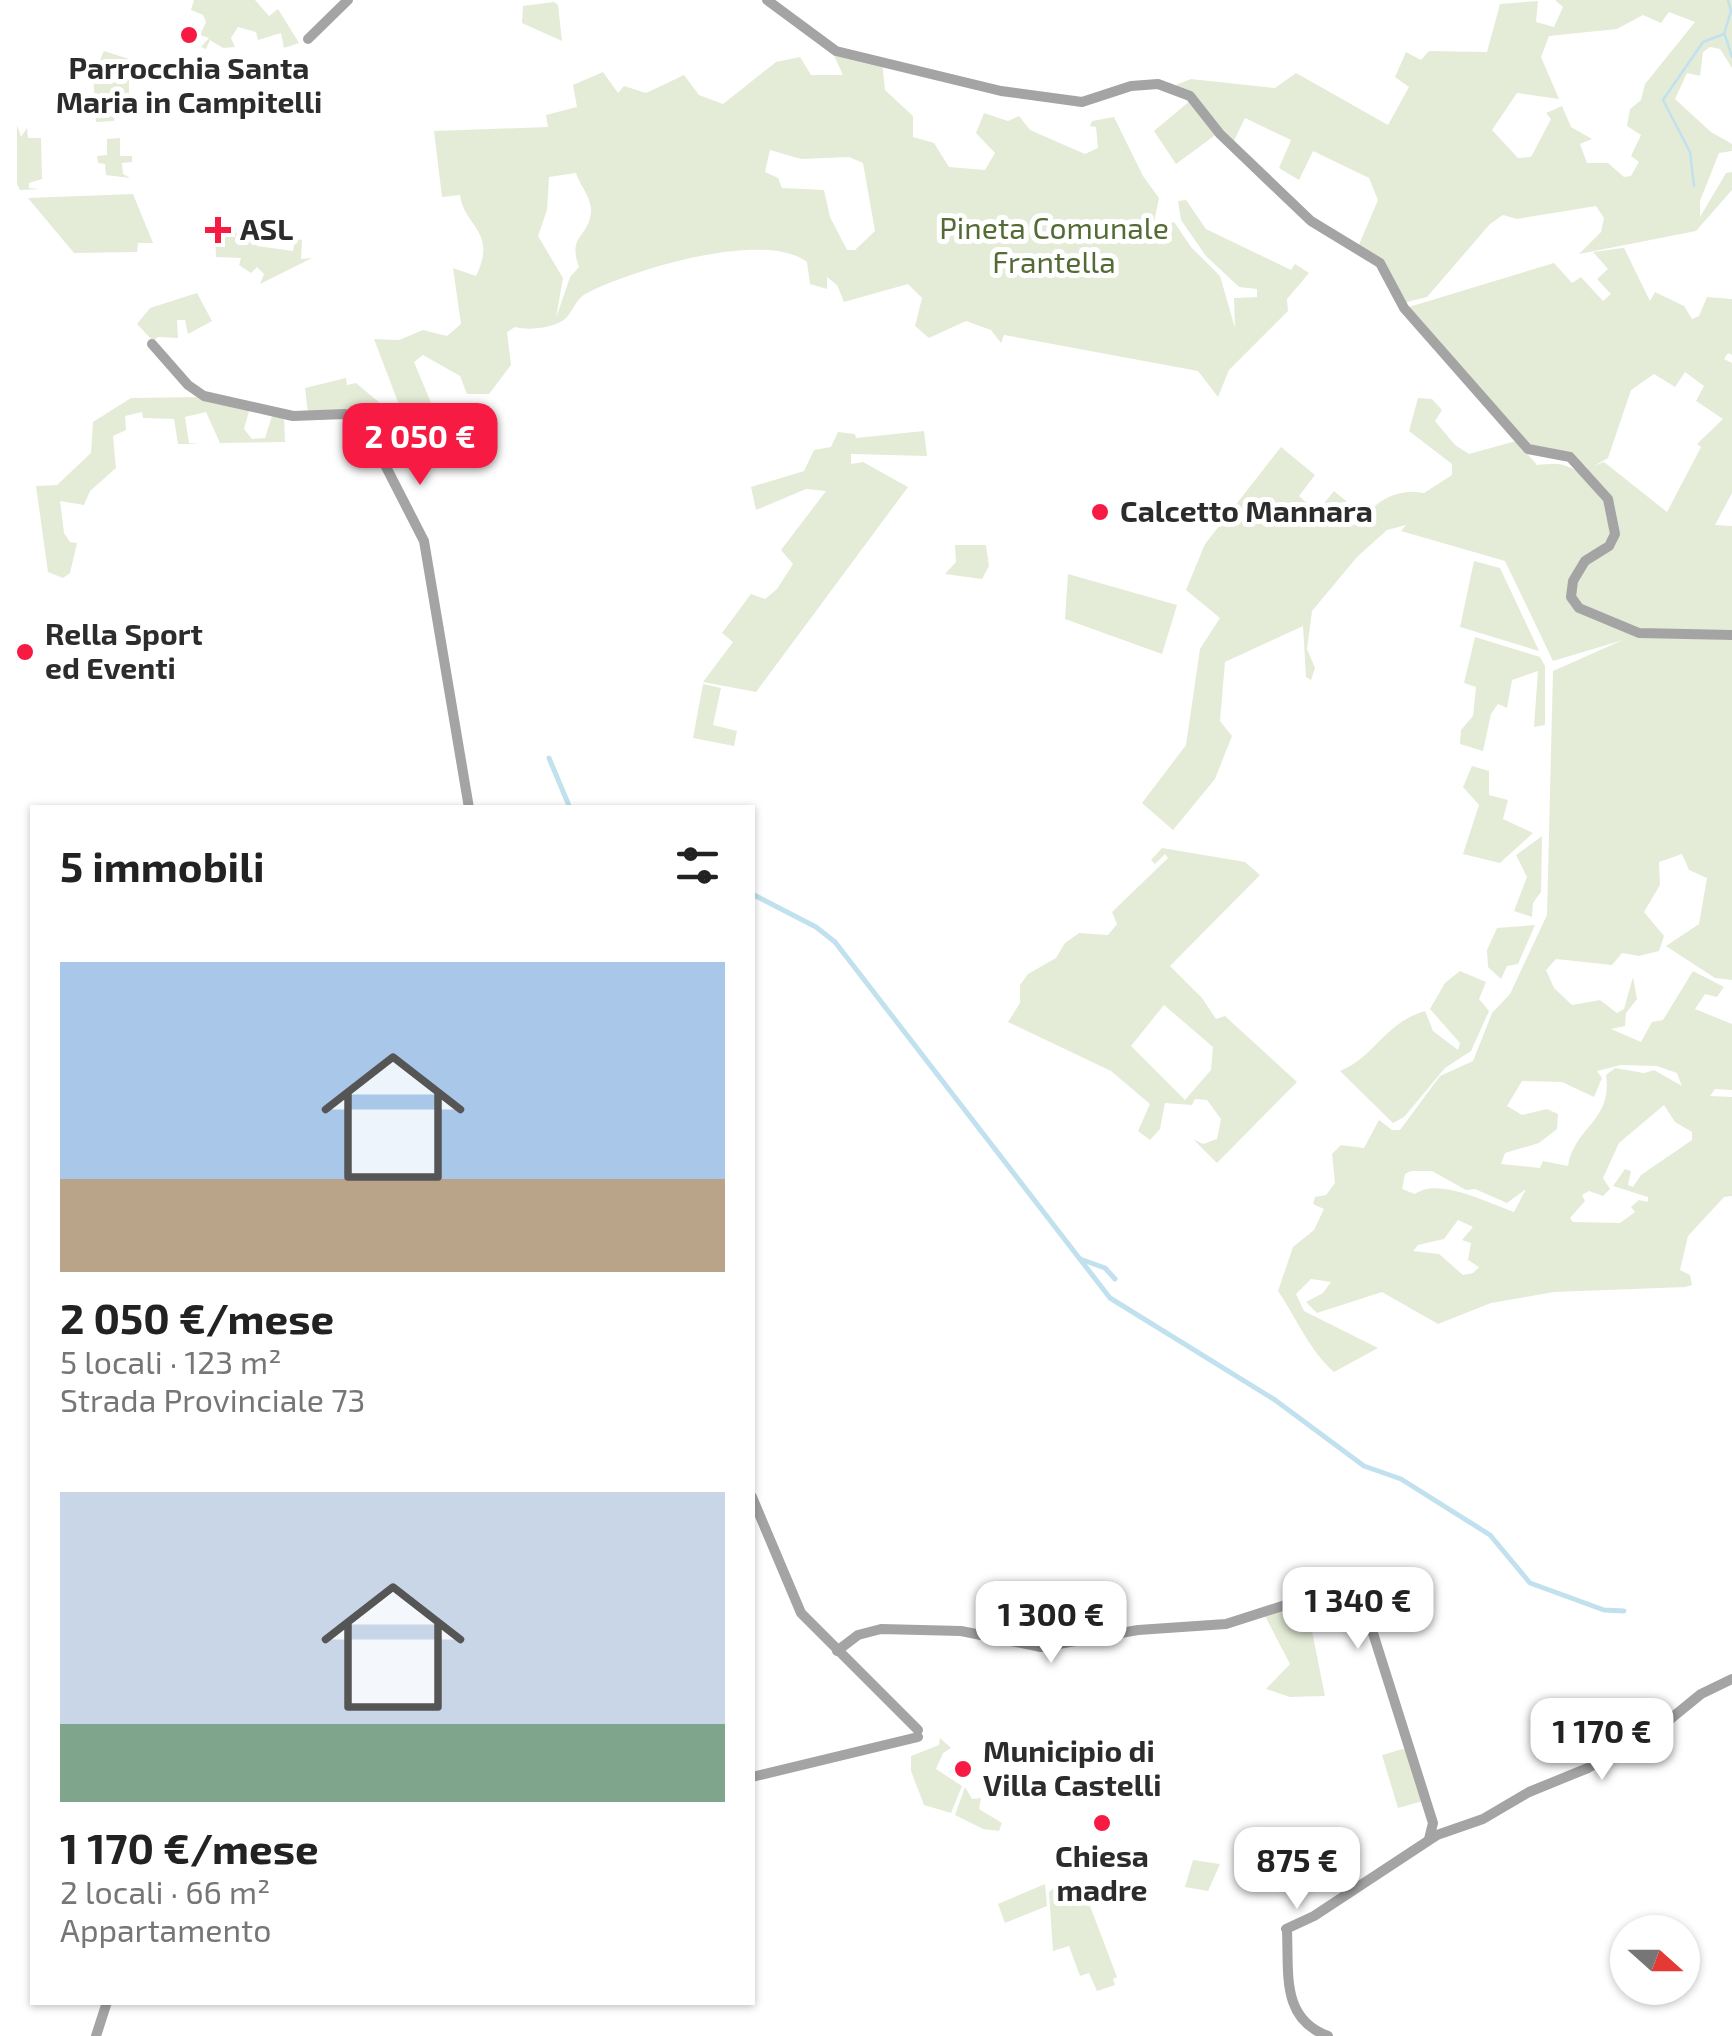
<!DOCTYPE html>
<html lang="it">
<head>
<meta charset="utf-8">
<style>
  body { margin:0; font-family:"Exo 2",sans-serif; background:#f6f6f6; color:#222; height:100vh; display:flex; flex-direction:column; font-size:38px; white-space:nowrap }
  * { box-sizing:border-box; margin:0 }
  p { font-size:32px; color:#767676 }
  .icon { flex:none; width:55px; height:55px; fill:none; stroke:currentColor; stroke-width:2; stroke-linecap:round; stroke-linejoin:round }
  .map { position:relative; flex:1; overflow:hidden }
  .sheet { position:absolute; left:30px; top:805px; width:725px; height:1200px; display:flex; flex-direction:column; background:#fff; border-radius:0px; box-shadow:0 2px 8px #0004 }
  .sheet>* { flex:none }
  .needle { width:65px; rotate:111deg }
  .buttons { position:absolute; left:1610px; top:1915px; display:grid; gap:20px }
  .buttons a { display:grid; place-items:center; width:90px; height:90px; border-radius:50%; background:#fff; box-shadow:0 2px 8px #0004; font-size:50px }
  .price { position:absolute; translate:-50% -85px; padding:0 22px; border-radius:20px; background:#fff; color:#222; font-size:32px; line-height:65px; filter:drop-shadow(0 2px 5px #0008) }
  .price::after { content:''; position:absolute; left:50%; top:60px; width:30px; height:22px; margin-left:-15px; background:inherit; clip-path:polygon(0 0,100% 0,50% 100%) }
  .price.current { background:#f71a42; color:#fff }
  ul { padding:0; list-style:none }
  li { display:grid; align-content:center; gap:20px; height:530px; padding:0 30px }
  li span { display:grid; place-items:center; height:310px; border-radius:0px; color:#555 }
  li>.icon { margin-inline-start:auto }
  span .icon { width:180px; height:180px; fill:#fffc; stroke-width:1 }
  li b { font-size:42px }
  h2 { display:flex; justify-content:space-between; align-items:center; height:120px; padding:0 30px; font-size:42px }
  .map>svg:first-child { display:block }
  .green { fill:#e4ecd7; fill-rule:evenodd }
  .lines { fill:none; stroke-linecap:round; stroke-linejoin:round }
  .stream { stroke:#c1e1ee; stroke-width:2.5 }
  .canal { stroke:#c1e1ee; stroke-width:5 }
  .major { stroke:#a4a4a4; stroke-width:10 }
  .poi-dot { fill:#f71a42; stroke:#fff; stroke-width:4 }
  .labels { text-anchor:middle; stroke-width:10; stroke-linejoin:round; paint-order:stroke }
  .poi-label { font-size:30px; font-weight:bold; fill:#2c2c2c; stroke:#fff; text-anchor:start }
  .park-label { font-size:30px; fill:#556b35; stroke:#fff }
</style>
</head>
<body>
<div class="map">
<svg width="1732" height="2036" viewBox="0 0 1732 2036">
  <rect width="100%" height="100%" fill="#fff"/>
  <g class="green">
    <path d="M194 0H255L269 16 278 9 299 43 284 48 281 33 258 40 256 32 238 27 231 38 235 47 223 48 210 40 206 49 201 47 209 38 200 35 206 22 203 15 191 10Z"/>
    <path d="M1555 0H1732V68L1720 49 1710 47 1703 52 1700 76 1687 73 1675 99 1711 132 1732 144V151L1719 153 1700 201V217L1726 173 1732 172V190L1696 231 1579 254 1601 232 1604 218 1596 206 1517 219 1503 215 1490 224 1427 297 1403 303 1380 263 1358 247 1378 200 1369 178 1313 151 1299 180 1279 168 1291 140 1245 118 1232 145 1176 85 1191 79 1275 88 1296 73 1388 125 1409 87 1395 77 1406 52 1421 60 1429 51 1487 52 1500 4 1538 1 1536 22 1554 27 1563 7ZM1669 12 1695 22 1645 84 1641 100 1630 109 1627 126 1641 135 1631 156 1639 162 1631 176 1624 177 1608 163H1587L1580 144 1592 139 1571 127 1562 106 1546 113 1551 119 1531 157 1518 158 1492 130 1517 93 1559 99 1541 57 1549 36 1617 29 1643 15 1661 23Z"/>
    <path d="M554 2 558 5 562 41 522 23 523 6Z"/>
    <path d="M831 49 882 62 885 90 913 116V137L934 143 949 167 985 170 995 153 976 133 984 113 1008 121 1019 116 1030 130 1085 154 1098 148 1096 127 1090 126 1092 121 1114 117 1143 176 1159 198 1153 227 1158 231 1174 222 1191 247 1220 276 1235 328 1234 298 1257 297V289L1239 287 1206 256 1181 220 1178 201 1186 200 1206 229 1291 270 1295 264 1309 273 1287 299 1288 311 1229 370 1218 397 1198 371 1004 335 1001 343 991 330 966 321 929 338 915 326 922 298 908 284 844 302 837 285 827 277V289L810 284 807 262C764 229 631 270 585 294 576 299 573 311 566 318 556 328 527 331 515 327L507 332 511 365 489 394H467L460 376 423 355 414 362 439 422 417 445 384 458 349 412 308 414 305 388 346 378 347 385 356 383 381 404 388 419 404 418 374 339 399 340 423 330 447 336 461 324 453 268 476 276C498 231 464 227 460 195L442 197 434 131 548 127 546 115 577 107 573 85 603 72 618 93 624 86 646 93 684 75 699 95 723 104 776 62 800 57 811 75H843ZM770 150 801 159 849 157 863 163 875 231 855 250H847L830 217 824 190 782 188 778 178 765 172ZM576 173C580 186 592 198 591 212 589 237 567 235 579 267L570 277 556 318 563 278 538 236 547 210 549 177Z"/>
    <path d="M104 51 129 59V108L116 109 114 121 96 122 93 75Z"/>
    <path d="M1191 100 1218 133 1176 164 1154 131Z"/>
    <path d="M17 125 21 137 27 128 28 138H41L42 179 29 183V188L40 189 20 190 17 184Z"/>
    <path d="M120 138V156H132V162L122 163 123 174 130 178 106 175 105 164 98 163 97 156 107 155V139Z"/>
    <path d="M133 194 153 243H138L137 252 74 253 28 198Z"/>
    <path d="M215 233H250V238H258L257 246 293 251 295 239 302 240 301 259 312 258 260 284 264 274 257 267 251 273 239 265 241 258 216 257Z"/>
    <path d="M1630 247 1624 248 1650 301 1655 292 1684 306 1692 319 1699 316 1707 297 1732 299V355L1728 353 1724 359 1732 363V493L1715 525 1732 526V634L1648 633 1574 602 1578 570 1609 547 1615 519 1586 467 1575 459 1536 453 1409 307 1554 263 1572 283 1581 277 1603 301 1611 294 1597 279 1608 269 1593 252ZM1685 372 1704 386 1696 401 1723 419 1697 444 1701 447 1667 512 1604 462 1594 466 1608 458 1631 390 1654 374 1675 387Z"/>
    <path d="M197 293 212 321 188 334 185 320H177L178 338 158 337 153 341 137 324 150 308Z"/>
    <path d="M203 397 250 408 244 429 252 439 265 438 273 413 284 416 285 442 220 443 206 412 185 417 189 443 200 444H178L174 419 143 418 142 412 125 416 126 430 113 436 116 468 90 491 84 505 60 501 64 533 70 542 77 543 70 573 63 578 48 572 36 486 57 485 91 453 93 422 131 398Z"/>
    <path d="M1418 398 1432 399 1442 410 1435 421 1455 445 1469 454 1516 441 1537 465C1549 464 1558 462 1569 467 1592 476 1623 514 1607 539 1602 547 1590 553 1581 559L1570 602 1632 634 1732 640V980L1715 978 1666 946 1699 924 1707 878 1689 870 1682 854 1659 862 1660 885 1644 912 1664 936 1659 951 1639 956 1622 953 1612 965 1556 959 1546 970 1554 988 1572 1005 1600 1000 1617 1013 1624 1009 1633 977 1637 999 1626 1013 1625 1026 1611 1029 1641 1042 1652 1022 1663 1020 1693 971 1724 987 1717 997 1705 994 1695 1009 1732 1024V1090L1715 1089 1710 1096 1732 1097V1196L1724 1197 1688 1236 1680 1270 1690 1275 1692 1285 1685 1287 1554 1292 1491 1303 1438 1324 1382 1292 1317 1313 1306 1302 1323 1293 1331 1282 1311 1279 1296 1294 1304 1311 1378 1348 1334 1372C1309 1350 1297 1319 1278 1291L1293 1247 1314 1230 1324 1209 1313 1204 1315 1197 1326 1195 1335 1183 1332 1154 1341 1145 1364 1148 1379 1120 1392 1130H1400L1440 1076 1473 1061 1492 1013 1510 994 1547 915 1553 671 1623 640 1553 661 1505 561 1401 531 1406 525 1387 530 1357 557 1312 611 1307 649 1315 668 1311 680 1306 677 1303 626 1225 662 1220 721 1232 736 1215 779 1173 830 1142 803 1186 745 1200 649 1220 618 1186 590 1205 544 1281 447 1315 475 1299 496 1317 512 1334 491 1364 516C1382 498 1397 489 1424 493L1452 475V464L1409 431ZM1621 1065 1657 1066 1677 1073 1682 1086 1654 1070 1644 1073 1615 1068 1606 1075C1613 1121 1574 1127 1568 1166L1543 1161 1540 1168 1501 1164 1505 1153 1539 1143 1557 1129 1558 1114 1547 1109 1522 1115 1507 1106 1522 1081 1562 1082 1594 1097 1602 1078 1597 1071ZM1664 1105 1675 1122 1692 1132V1140L1641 1175 1633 1187 1628 1185 1631 1171 1625 1169 1613 1186 1648 1197V1202L1639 1200 1631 1207 1635 1212 1620 1223 1573 1222 1570 1218 1585 1201 1582 1195 1589 1191 1603 1196 1610 1189 1603 1178 1619 1143ZM1411 1171H1432L1466 1190 1475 1189 1507 1203 1526 1189 1514 1212C1486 1202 1438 1177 1415 1194L1402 1189 1405 1174ZM1458 1220 1473 1227 1462 1240 1471 1243 1468 1260 1479 1267 1473 1273 1463 1275 1439 1254 1413 1251 1418 1245 1444 1239Z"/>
    <path d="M924 431 927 456 851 454V464L863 462 908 487 756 692 703 682 733 642 722 633 751 594 765 599 777 589 793 564 781 550 826 491 806 489 756 510 751 487 804 471 814 450 831 447 838 432 855 434 856 438Z"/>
    <path d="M955 545H986L989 566 982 579 945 574 956 562Z"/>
    <path d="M1474 561 1500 568 1539 651 1460 627Z"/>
    <path d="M1068 574 1177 605 1162 654 1065 619Z"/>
    <path d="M1475 637 1540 657 1545 666V725L1534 727 1538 671 1512 680 1507 708 1498 704 1491 714 1483 751 1460 744 1461 730 1473 716 1476 687 1464 683Z"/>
    <path d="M703 684 721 688 713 725 737 731 734 746 693 738Z"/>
    <path d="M1472 766 1489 771V795L1508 800 1503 819 1533 833 1500 863 1463 854 1479 805 1463 787Z"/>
    <path d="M1542 836 1541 892 1533 903 1532 917 1514 911 1527 877 1516 855Z"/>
    <path d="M1162 848 1245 862 1260 875 1170 966 1202 998 1216 1019 1225 1016 1297 1082 1217 1163 1193 1139 1203 1144 1217 1139 1221 1119 1207 1100 1195 1099 1192 1105 1165 1103 1160 1129 1150 1140 1138 1131 1150 1104 1111 1071 1008 1022 1020 1003V985L1028 974 1056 958 1065 943 1079 933 1108 935 1117 924 1112 912 1168 858 1165 854 1155 864 1151 860ZM1164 1005 1213 1047 1211 1070 1185 1100 1131 1046Z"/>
    <path d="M1535 925 1518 964 1507 966 1501 979 1488 967 1487 950 1497 928Z"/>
    <path d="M1460 971 1486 982 1479 999 1489 1011 1471 1051 1445 1068 1404 1117 1393 1123 1340 1071C1375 1057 1384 1023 1425 1011L1433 1031 1458 1050 1460 1043 1430 1009 1445 983Z"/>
    <path d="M1306 1601 1325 1696 1290 1697 1266 1689 1290 1664 1264 1614Z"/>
    <path d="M940 1738 951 1748 943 1753 936 1769 962 1786 951 1813 924 1805 911 1771V1756L939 1745Z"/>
    <path d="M1406 1748 1423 1801 1398 1808 1382 1755Z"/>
    <path d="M965 1787 972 1799 981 1798 979 1809 1002 1823 999 1831 983 1829 955 1815Z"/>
    <path d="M1193 1860 1220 1864 1208 1891 1185 1887Z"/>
    <path d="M1045 1884 1047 1906 1005 1923 998 1904Z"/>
    <path d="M1056 1886 1093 1890 1094 1904 1090 1906 1117 1977 1113 1979 1115 1985 1097 1991 1089 1973 1080 1976 1069 1946 1053 1951 1049 1892Z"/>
  </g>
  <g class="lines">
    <g class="stream">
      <path d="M1725 35 1732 57"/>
      <path d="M1694 186 1690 152 1663 100 1703 42 1724 34 1731 11 1728 0"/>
    </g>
    <g class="canal">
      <path d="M549 758 570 808"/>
      <path d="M752 894 816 927 835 942 1110 1298 1275 1400 1364 1466 1401 1479 1490 1535 1530 1583 1604 1610 1624 1611"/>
      <path d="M1080 1259 1105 1268 1115 1279"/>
    </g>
    <g class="major">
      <path d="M767 0 836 51 1001 91 1082 102 1131 86 1158 84 1190 96 1220 134 1311 221 1380 263 1404 308 1528 449 1570 457 1608 499 1615 534 1609 546 1585 561 1573 581 1571 597 1579 608 1639 633 1732 635"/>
      <path d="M308 39 348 0"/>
      <path d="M152 344 188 385 204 396 293 416 345 414 356 422 383 461 424 541 469 808"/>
      <path d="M752 1497 801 1613 918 1730"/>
      <path d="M1359 1597 1353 1601 1350 1596 1357 1593 1366 1611 1433 1823 1429 1839"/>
      <path d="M837 1651 858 1635 881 1629 961 1631 1041 1647 1138 1630 1226 1624 1329 1591 1351 1594"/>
      <path d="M752 1777 918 1737"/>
      <path d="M1286 1929 1314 1916 1437 1835 1483 1819 1529 1792 1588 1768 1658 1729 1701 1694 1732 1679"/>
      <path d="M1287 1931C1289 1974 1281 2019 1328 2036"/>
      <path d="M96 2036 107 2002"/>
    </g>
  </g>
  <g class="poi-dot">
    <circle cx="189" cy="35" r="10"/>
    <path d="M213 215h10v10h10v10h-10v10h-10v-10h-10v-10h10z"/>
    <circle cx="1100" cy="512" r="10"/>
    <circle cx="25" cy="652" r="10"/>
    <circle cx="963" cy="1769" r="10"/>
    <circle cx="1102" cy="1823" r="10"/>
  </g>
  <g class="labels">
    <g class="poi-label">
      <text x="189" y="79" text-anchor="middle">Parrocchia Santa<tspan x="189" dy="34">Maria in Campitelli</tspan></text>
      <text x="240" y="240">ASL</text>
      <text x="1120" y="522">Calcetto Mannara</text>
      <text x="45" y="645">Rella Sport<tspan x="45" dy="34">ed Eventi</tspan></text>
      <text x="983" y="1762">Municipio di<tspan x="983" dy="34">Villa Castelli</tspan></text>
      <text x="1102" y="1867" text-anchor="middle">Chiesa<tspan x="1102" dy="34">madre</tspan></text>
    </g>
    <g class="park-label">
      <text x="1054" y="239">Pineta Comunale<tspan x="1054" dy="34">Frantella</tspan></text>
    </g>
  </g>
</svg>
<div class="buttons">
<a><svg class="needle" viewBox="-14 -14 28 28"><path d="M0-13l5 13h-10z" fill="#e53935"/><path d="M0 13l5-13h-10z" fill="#767676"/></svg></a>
</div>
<b class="price current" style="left:420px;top:488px">2 050 €</b>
<b class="price" style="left:1358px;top:1652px">1 340 €</b>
<b class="price" style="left:1051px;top:1666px">1 300 €</b>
<b class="price" style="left:1602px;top:1783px">1 170 €</b>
<b class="price" style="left:1297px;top:1912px">875 €</b>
<section class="sheet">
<h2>5 immobili<svg class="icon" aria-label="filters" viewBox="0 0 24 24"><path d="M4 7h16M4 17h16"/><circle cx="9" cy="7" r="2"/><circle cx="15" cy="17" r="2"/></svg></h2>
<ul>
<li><span style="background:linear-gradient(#a9c7e8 70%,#b9a48a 0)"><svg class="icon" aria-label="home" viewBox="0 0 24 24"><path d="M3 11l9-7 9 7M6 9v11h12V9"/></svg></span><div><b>2 050 €/mese</b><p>5 locali · 123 m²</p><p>Strada Provinciale 73</p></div></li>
<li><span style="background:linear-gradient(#c9d6e8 75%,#7fa58c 0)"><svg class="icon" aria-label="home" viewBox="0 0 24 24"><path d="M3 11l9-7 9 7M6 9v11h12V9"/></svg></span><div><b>1 170 €/mese</b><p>2 locali · 66 m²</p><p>Appartamento</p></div></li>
</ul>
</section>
</div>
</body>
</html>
